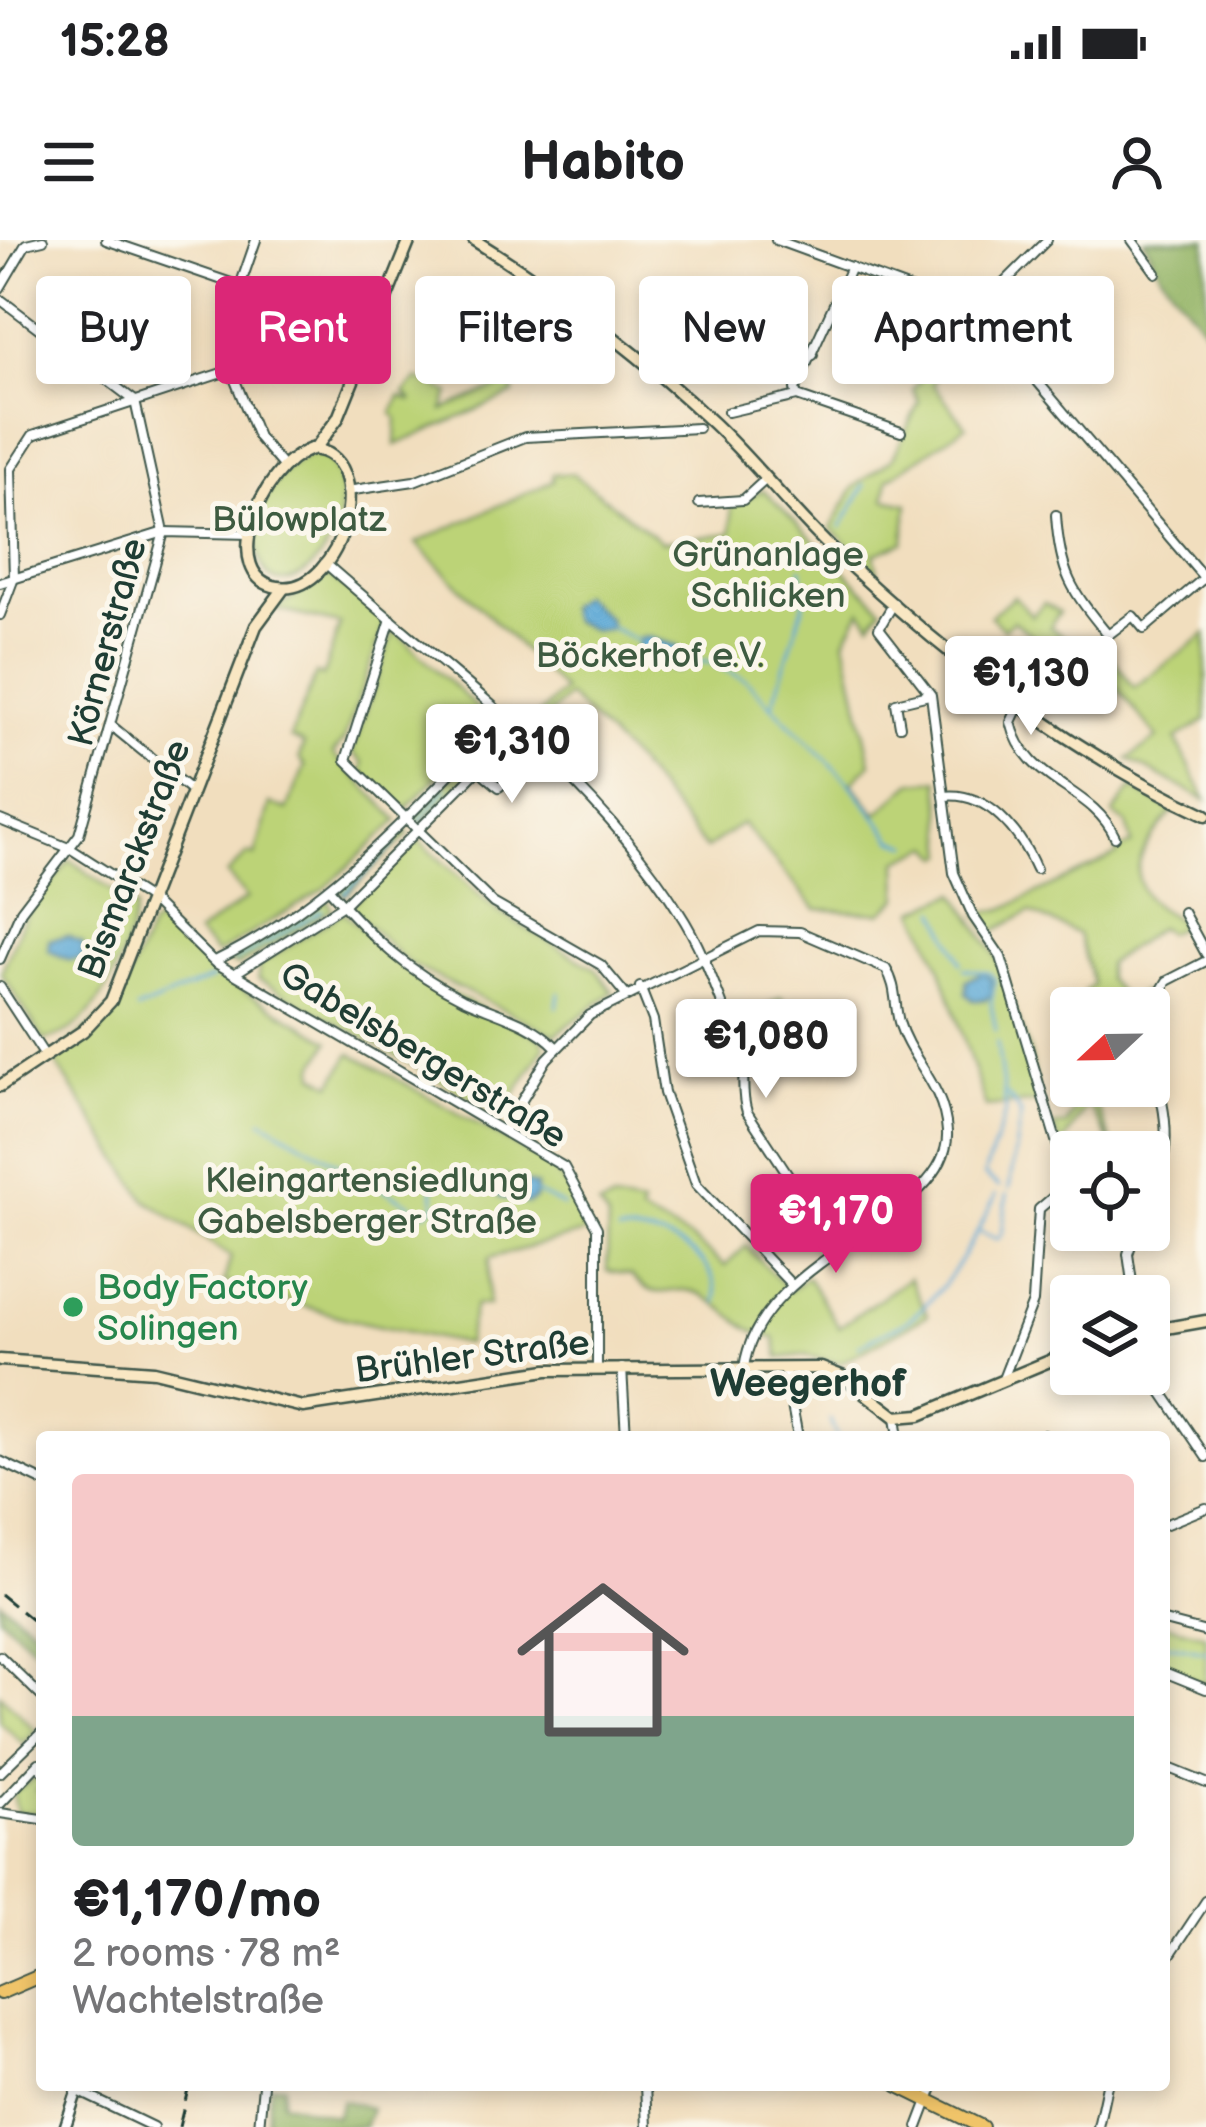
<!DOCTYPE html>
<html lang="en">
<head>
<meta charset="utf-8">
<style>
  body { margin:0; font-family:"Balsamiq Sans",sans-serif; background:#f6f6f6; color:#202124; height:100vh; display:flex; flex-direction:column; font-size:45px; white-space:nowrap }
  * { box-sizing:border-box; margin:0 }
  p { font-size:39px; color:#757577 }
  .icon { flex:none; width:66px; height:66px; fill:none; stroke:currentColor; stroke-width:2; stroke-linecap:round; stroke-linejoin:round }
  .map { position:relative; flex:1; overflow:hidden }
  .drawer { position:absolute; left:36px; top:1191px; width:1134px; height:660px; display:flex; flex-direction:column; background:#fff; border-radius:12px; box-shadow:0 6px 18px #0003 }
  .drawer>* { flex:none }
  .banner { position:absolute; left:36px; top:36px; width:1134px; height:108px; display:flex; gap:24px }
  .needle { width:78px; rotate:248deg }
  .controls { position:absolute; left:1050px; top:747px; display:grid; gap:24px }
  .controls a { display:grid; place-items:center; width:120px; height:120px; border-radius:12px; background:#fff; box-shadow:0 6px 18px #0003; font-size:60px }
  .price { position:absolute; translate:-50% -102px; padding:0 27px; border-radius:12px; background:#fff; color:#222; font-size:39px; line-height:78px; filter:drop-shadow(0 3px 6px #0008) }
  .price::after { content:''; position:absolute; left:50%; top:72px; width:36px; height:27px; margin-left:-18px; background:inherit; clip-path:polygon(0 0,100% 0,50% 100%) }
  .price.active { background:#db2777; color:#fff }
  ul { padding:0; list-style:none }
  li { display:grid; align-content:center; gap:24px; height:636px; padding:0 36px }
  li span { display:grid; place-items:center; height:372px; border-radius:12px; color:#555 }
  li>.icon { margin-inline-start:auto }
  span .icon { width:216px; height:216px; fill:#fffc; stroke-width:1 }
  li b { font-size:51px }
  .pill { padding:0 42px; border-radius:12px; background:#fff; box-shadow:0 6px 18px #0003; font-size:42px; line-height:108px }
  .pill.active { background:#db2777; color:#fff }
  .status { display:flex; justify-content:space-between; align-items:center; height:84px; padding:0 60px; background:#fff; direction:ltr }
  .status svg { height:33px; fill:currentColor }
  header { display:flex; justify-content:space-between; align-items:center; height:156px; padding:0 36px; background:#fff; font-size:54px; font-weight:800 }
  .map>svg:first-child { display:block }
  .green { fill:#bcd377; stroke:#6e8856; stroke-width:3 }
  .forest { fill:#95b568; stroke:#5a794e; stroke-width:3 }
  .water { fill:#5ca8d5; stroke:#3e7284; stroke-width:3 }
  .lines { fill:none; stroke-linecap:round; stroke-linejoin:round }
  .stream { stroke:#5ca8d5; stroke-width:3 }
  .minor-casing { stroke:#3e5549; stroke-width:12 }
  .tertiary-casing { stroke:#3e5549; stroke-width:14 }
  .secondary-casing { stroke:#3e5549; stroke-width:15 }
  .primary-casing { stroke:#3e5549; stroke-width:16 }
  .minor { stroke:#fff; stroke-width:8 }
  .tertiary { stroke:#fff; stroke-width:9 }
  .secondary { stroke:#f9e7c3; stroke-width:10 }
  .primary { stroke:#f0c469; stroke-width:12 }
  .rail { stroke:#1f3d34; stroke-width:3; stroke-dasharray:18 9; stroke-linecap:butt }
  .leisure-dot { fill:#2e9e5b; stroke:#fbf7ec; stroke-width:4.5 }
  .labels { text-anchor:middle; stroke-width:10; stroke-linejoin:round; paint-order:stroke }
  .park-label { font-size:36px; fill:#3e5b41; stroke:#fbf7ec }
  .street-label { font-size:36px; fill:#1f3d34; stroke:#fbf7ec }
  .leisure-label { font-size:36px; fill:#27864d; stroke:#fbf7ec; text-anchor:start }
  .neighbourhood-label { font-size:39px; font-weight:bold; fill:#1f3d34; stroke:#fbf7ec }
</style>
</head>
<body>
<div class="status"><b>15:28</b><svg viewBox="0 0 49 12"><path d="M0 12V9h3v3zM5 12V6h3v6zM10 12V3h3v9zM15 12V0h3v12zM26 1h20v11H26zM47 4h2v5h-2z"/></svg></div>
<header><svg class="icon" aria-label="menu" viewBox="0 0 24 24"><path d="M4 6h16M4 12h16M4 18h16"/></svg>Habito<svg class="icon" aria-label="person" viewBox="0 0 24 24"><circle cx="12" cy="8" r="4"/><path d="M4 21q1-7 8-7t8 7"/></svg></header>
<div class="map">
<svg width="1206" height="1887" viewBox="0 0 1206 1887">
  <rect width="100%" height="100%" fill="#fbf7ec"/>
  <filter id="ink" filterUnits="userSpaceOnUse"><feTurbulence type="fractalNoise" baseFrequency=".00833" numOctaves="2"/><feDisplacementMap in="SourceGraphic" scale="24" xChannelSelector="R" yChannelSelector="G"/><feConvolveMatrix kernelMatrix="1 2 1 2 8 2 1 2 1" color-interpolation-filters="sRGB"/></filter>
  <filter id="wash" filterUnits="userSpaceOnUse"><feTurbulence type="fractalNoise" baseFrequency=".004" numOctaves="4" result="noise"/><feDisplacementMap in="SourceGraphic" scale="48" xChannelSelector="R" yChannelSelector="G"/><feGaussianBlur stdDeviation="2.7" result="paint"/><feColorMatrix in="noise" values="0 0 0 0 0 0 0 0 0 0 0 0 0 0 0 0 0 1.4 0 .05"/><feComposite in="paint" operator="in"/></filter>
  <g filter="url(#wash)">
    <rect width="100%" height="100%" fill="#f1debe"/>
    <g class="green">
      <path d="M964 77 974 80 933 144 966 186 888 239 885 259 908 264 904 302 874 314 878 334 831 288 854 247 893 218 919 162 913 150 932 123 927 116 938 115Z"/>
      <path d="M418 139 450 153 443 170 511 142 514 154 396 205 397 177 392 174 400 156 413 161 405 152Z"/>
      <path d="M315 214 326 217C378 278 282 386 260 321 254 305 256 281 263 265 273 242 290 221 315 214Z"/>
      <path d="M553 234H573L662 302 732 293 731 266 763 250 882 368 871 383 861 370 845 400 871 523 852 542 877 574 913 542 939 540 947 614 942 617 932 606 898 621 899 658 881 673 816 669 742 583 706 609 636 523 568 456 529 495 524 490 563 450 416 303 553 241Z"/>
      <path d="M329 335 386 380 344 500 333 514 398 580 324 649 217 714 197 694 247 658 227 634 248 614 255 616 270 564 287 570 305 526 299 518 304 504 290 498 316 434 323 436 340 384 274 369Z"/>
      <path d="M1014 356 1032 376 1044 363 1059 372 1050 387 1092 417 1104 406 1134 448 1206 394V480L1176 499 1206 560 1128 519 1158 498 1106 435 1094 442 1013 381 1004 389 990 376Z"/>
      <path d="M394 390 491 481 405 570 362 532 363 523 352 512Z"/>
      <path d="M504 487 527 516 532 512 501 544 472 517Z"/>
      <path d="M464 526 471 534 419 586 411 578Z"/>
      <path d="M1132 548 1173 571C1152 598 1119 630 1152 663 1161 672 1175 677 1184 684L1167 693 1159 687 1107 724V739L1127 761 1142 752 1145 762 1131 768H1092L1085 751 1093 745 1078 694 1030 672 990 693 978 674 1003 669 1117 615 1115 604 1119 610 1132 604 1127 584 1113 574Z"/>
      <path d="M401 589 409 594 344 657 340 649Z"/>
      <path d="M417 599 500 673 596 729 613 752 555 795 408 723 350 667Z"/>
      <path d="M70 620 136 668C126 714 98 793 44 800L1 733 25 676Z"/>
      <path d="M956 653 997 718 1031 816 1039 862 986 867 941 729 916 670Z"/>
      <path d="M328 660 332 669 238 726 226 720Z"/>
      <path d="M343 672 409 732 541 798 545 806 502 875 258 739 259 725Z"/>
      <path d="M158 682 227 741 330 801 315 826 316 835 332 844 351 813 548 924 571 951 588 992 489 1018 488 1065H475L466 1104 348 1079 224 1042 231 1016 146 960 52 817 117 764 151 686Z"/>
      <path d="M781 757 801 789 759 816 757 812 773 800 758 778 741 789 739 784Z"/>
      <path d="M1078 846H1100L1102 852 1094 858 1115 912 1088 864 1061 907 1053 886 1066 885 1082 854Z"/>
      <path d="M613 961 642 966 640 973 691 999 725 1026 746 1006 789 1051 807 1037 839 1087 909 1038 928 1075 840 1123 804 1115 779 1118 775 1098C742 1093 728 1067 700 1054 671 1040 660 1069 631 1035L607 1031 608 979 599 967Z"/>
      <path d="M1164 1384 1206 1395V1445L1164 1427Z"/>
      <path d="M0 1454 36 1491 23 1504 0 1481Z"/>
      <path d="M39 1536 42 1549 35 1551H42V1573L17 1572 13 1553Z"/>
    </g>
    <g class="forest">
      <path d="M1144 0H1206V91L1161 34Z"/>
      <path d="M0 1361 42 1395V1415L0 1377Z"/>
      <path d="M271 1845H284L282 1862 336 1877 342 1860 371 1868 364 1887H266Z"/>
    </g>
    <g class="water">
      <path d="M581 355 609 379 610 389 593 390 571 380 567 367Z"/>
      <path d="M649 397 677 406 689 422 678 431 659 426 637 407 640 398Z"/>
      <path d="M67 696 83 703 82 718 70 720 49 711V700Z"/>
      <path d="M983 733 991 739 992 753 986 760H973L966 754V740Z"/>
      <path d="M505 937 536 946 535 959 527 964 499 957 493 945Z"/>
    </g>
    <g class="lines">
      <g class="stream">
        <path d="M841 287 865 245"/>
        <path d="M610 387 638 401"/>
        <path d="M689 422H709L746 440 851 544 894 600 910 605"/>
        <path d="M773 463 804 363 801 328"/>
        <path d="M419 581 447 548"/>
        <path d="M345 653 396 602"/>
        <path d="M937 670 961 723"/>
        <path d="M235 721 322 670"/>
        <path d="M964 729 989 733 995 740 991 764 996 791"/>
        <path d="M557 767 559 753"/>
        <path d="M137 770 213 738"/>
        <path d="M997 802 1006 870 984 935 999 947"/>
        <path d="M1008 856 1021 873 1009 949"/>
        <path d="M262 880 425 973 435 966 432 940"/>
        <path d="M439 937 459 933 486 942"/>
        <path d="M536 953 563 966"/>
        <path d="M981 992 997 999 1002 995 1007 955"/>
        <path d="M618 993C662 990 717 1011 717 1062"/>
        <path d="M859 1106C874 1096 894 1089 909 1079 949 1049 975 998 996 955"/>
        <path d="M830 1180 837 1197"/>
        <path d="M1164 1404 1206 1412"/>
      </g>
    </g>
  </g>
  <g filter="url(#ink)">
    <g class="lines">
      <defs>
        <g id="minor">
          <path d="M106 0 240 46 237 71 258 123"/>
          <path d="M776 0 981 75 1206 340"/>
          <path d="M1132 0 1156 33"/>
          <path d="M240 46 256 0"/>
          <path d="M0 48 26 4 43 0"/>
          <path d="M0 59 135 161 164 292 79 595 21 671 0 719"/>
          <path d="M837 67 898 98"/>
          <path d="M976 71 1047 0"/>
          <circle cx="735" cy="83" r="6"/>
          <path d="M741 84 751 83 813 115"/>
          <path d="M900 97 906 99 904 105 898 104Z"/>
          <path d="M232 133 258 197 282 225"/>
          <path d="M797 156 795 149 851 27"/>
          <path d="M728 172 797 156 901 192"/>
          <path d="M347 251 414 241 525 197 698 188"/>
          <path d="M699 263 743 260 765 240"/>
          <path d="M1056 275C1060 334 1071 350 1108 395L1133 376 1144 389 1204 338"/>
          <path d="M325 323C447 431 591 532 679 672 706 713 720 762 739 807 748 829 739 849 747 872L837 1009"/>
          <path d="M0 343 164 292 250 294"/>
          <path d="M894 363 879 388 931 455 954 633 973 676 1001 717 1064 927 1059 952 1039 969 1033 1062 1003 1139"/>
          <path d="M0 375 14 338 11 229 33 195 377 82"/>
          <path d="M391 379 346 520 493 663 601 725 625 754"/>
          <path d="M1021 461 1011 482C1025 544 1092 546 1115 597"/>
          <path d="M900 486 896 463 929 455"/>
          <path d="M113 487 192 551"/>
          <path d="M465 518 499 547 539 512"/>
          <path d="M944 556C988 551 1020 592 1036 629"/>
          <path d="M0 580 71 609 151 660 214 722 564 927 597 988V1128"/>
          <path d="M331 651C370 697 409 732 463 759 495 774 531 781 556 807"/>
          <path d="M1183 672 1206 714"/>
          <path d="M215 721C332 664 414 570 504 478"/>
          <path d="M234 734 343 665 477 531"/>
          <path d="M0 747 45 816"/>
          <path d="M640 747 653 780 664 853 696 944 791 1044"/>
          <path d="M1149 771 1167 741 1206 721"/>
          <path d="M1149 812C1166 869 1176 908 1149 963"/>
          <path d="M504 890 547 819 590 775 759 691 800 692 886 729C897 746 894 763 899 782 910 820 944 844 947 892 952 979 758 1015 744 1128"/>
          <path d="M1134 1056 1128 1014 1136 990"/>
          <path d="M622 1128 626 1197"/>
          <path d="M785 1129 798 1197"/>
          <path d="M1149 1133 1206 1217"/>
          <path d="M896 1177 899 1197"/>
          <path d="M1044 1195 1047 1197"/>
          <path d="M0 1221 42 1241"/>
          <path d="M1164 1285 1206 1268"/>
          <path d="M1164 1381 1206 1392"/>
          <path d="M0 1416 42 1457"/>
          <path d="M1164 1432 1206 1449"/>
          <path d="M1164 1526 1206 1543"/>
          <path d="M0 1533 42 1492"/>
          <path d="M0 1564 39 1523 42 1530"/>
          <path d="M0 1573 42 1579"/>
          <path d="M1164 1724 1206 1661"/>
          <path d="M645 1845 647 1887"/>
          <path d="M78 1851 153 1887"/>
          <path d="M259 1887 263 1845"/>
          <path d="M918 1887 934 1845"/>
          <path d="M1098 1887 1107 1845"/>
        </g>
        <path id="tertiary" d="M65 1887 79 1845"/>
        <g id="secondary">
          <path d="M474 0C558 52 642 116 714 184 754 222 788 266 827 304 937 409 1068 511 1206 575"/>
          <path d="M311 209C382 214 342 357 278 347 219 338 257 229 311 209Z"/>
          <path d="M315 209 338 178 410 0"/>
          <path d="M0 846 83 791 111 761 256 386 284 348"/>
          <path d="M1149 1091 1206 1081"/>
          <path d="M0 1120 154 1131 303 1167 547 1130 821 1128 844 1137 896 1177 920 1175 1071 1112"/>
        </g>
        <g id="primary">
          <path d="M0 1753 42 1735"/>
          <path d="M897 1845 982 1887"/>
        </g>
      </defs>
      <use href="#minor" class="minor-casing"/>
      <use href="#tertiary" class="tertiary-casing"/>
      <use href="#secondary" class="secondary-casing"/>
      <use href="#primary" class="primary-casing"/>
      <use href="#minor" class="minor"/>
      <use href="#tertiary" class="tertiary"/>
      <use href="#secondary" class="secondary"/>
      <use href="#primary" class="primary"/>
      <g class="rail">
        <path d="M0 1354 42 1388"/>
        <path d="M179 1887 189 1845"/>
      </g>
    </g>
  </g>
  <circle class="leisure-dot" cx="73" cy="1067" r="12"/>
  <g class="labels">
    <g class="park-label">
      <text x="299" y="291">Bülowplatz</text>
      <text x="768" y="326">Grünanlage<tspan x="768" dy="41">Schlicken</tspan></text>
      <text x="650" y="427">Böckerhof e.V.</text>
      <text x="367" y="952">Kleingartensiedlung<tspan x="367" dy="41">Gabelsberger Straße</tspan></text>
    </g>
    <g class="street-label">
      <text transform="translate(106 402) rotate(-75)" y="13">Körnerstraße</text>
      <text transform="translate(133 619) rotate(-69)" y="13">Bismarckstraße</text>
      <text transform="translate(424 814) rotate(31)" y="13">Gabelsbergerstraße</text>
      <text transform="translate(472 1115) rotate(-7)" y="13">Brühler Straße</text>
    </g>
    <g class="leisure-label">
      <text x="97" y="1059">Body Factory<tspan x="97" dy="41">Solingen</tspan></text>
    </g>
    <g class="neighbourhood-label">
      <text x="808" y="1156">Weegerhof</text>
    </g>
  </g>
</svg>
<div class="controls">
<a><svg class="needle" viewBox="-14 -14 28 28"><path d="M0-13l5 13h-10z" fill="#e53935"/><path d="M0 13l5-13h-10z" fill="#757577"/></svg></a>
<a><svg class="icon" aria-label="locate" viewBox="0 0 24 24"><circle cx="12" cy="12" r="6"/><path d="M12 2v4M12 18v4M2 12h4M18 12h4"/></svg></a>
<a><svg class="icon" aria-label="layers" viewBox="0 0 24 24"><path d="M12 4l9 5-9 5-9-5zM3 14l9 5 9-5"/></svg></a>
</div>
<b class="price" style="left:1031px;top:498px">€1,130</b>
<b class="price" style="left:512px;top:566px">€1,310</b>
<b class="price" style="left:766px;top:861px">€1,080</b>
<b class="price active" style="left:836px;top:1036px">€1,170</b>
<div class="banner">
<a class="pill">Buy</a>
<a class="pill active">Rent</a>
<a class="pill">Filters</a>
<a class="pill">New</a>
<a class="pill">Apartment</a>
</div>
<section class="drawer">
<ul>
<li><span style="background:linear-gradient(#f6c9c9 65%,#7fa58c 0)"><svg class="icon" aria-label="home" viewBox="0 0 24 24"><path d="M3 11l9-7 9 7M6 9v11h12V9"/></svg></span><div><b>€1,170/mo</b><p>2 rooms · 78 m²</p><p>Wachtelstraße</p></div></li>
</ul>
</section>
</div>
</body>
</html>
